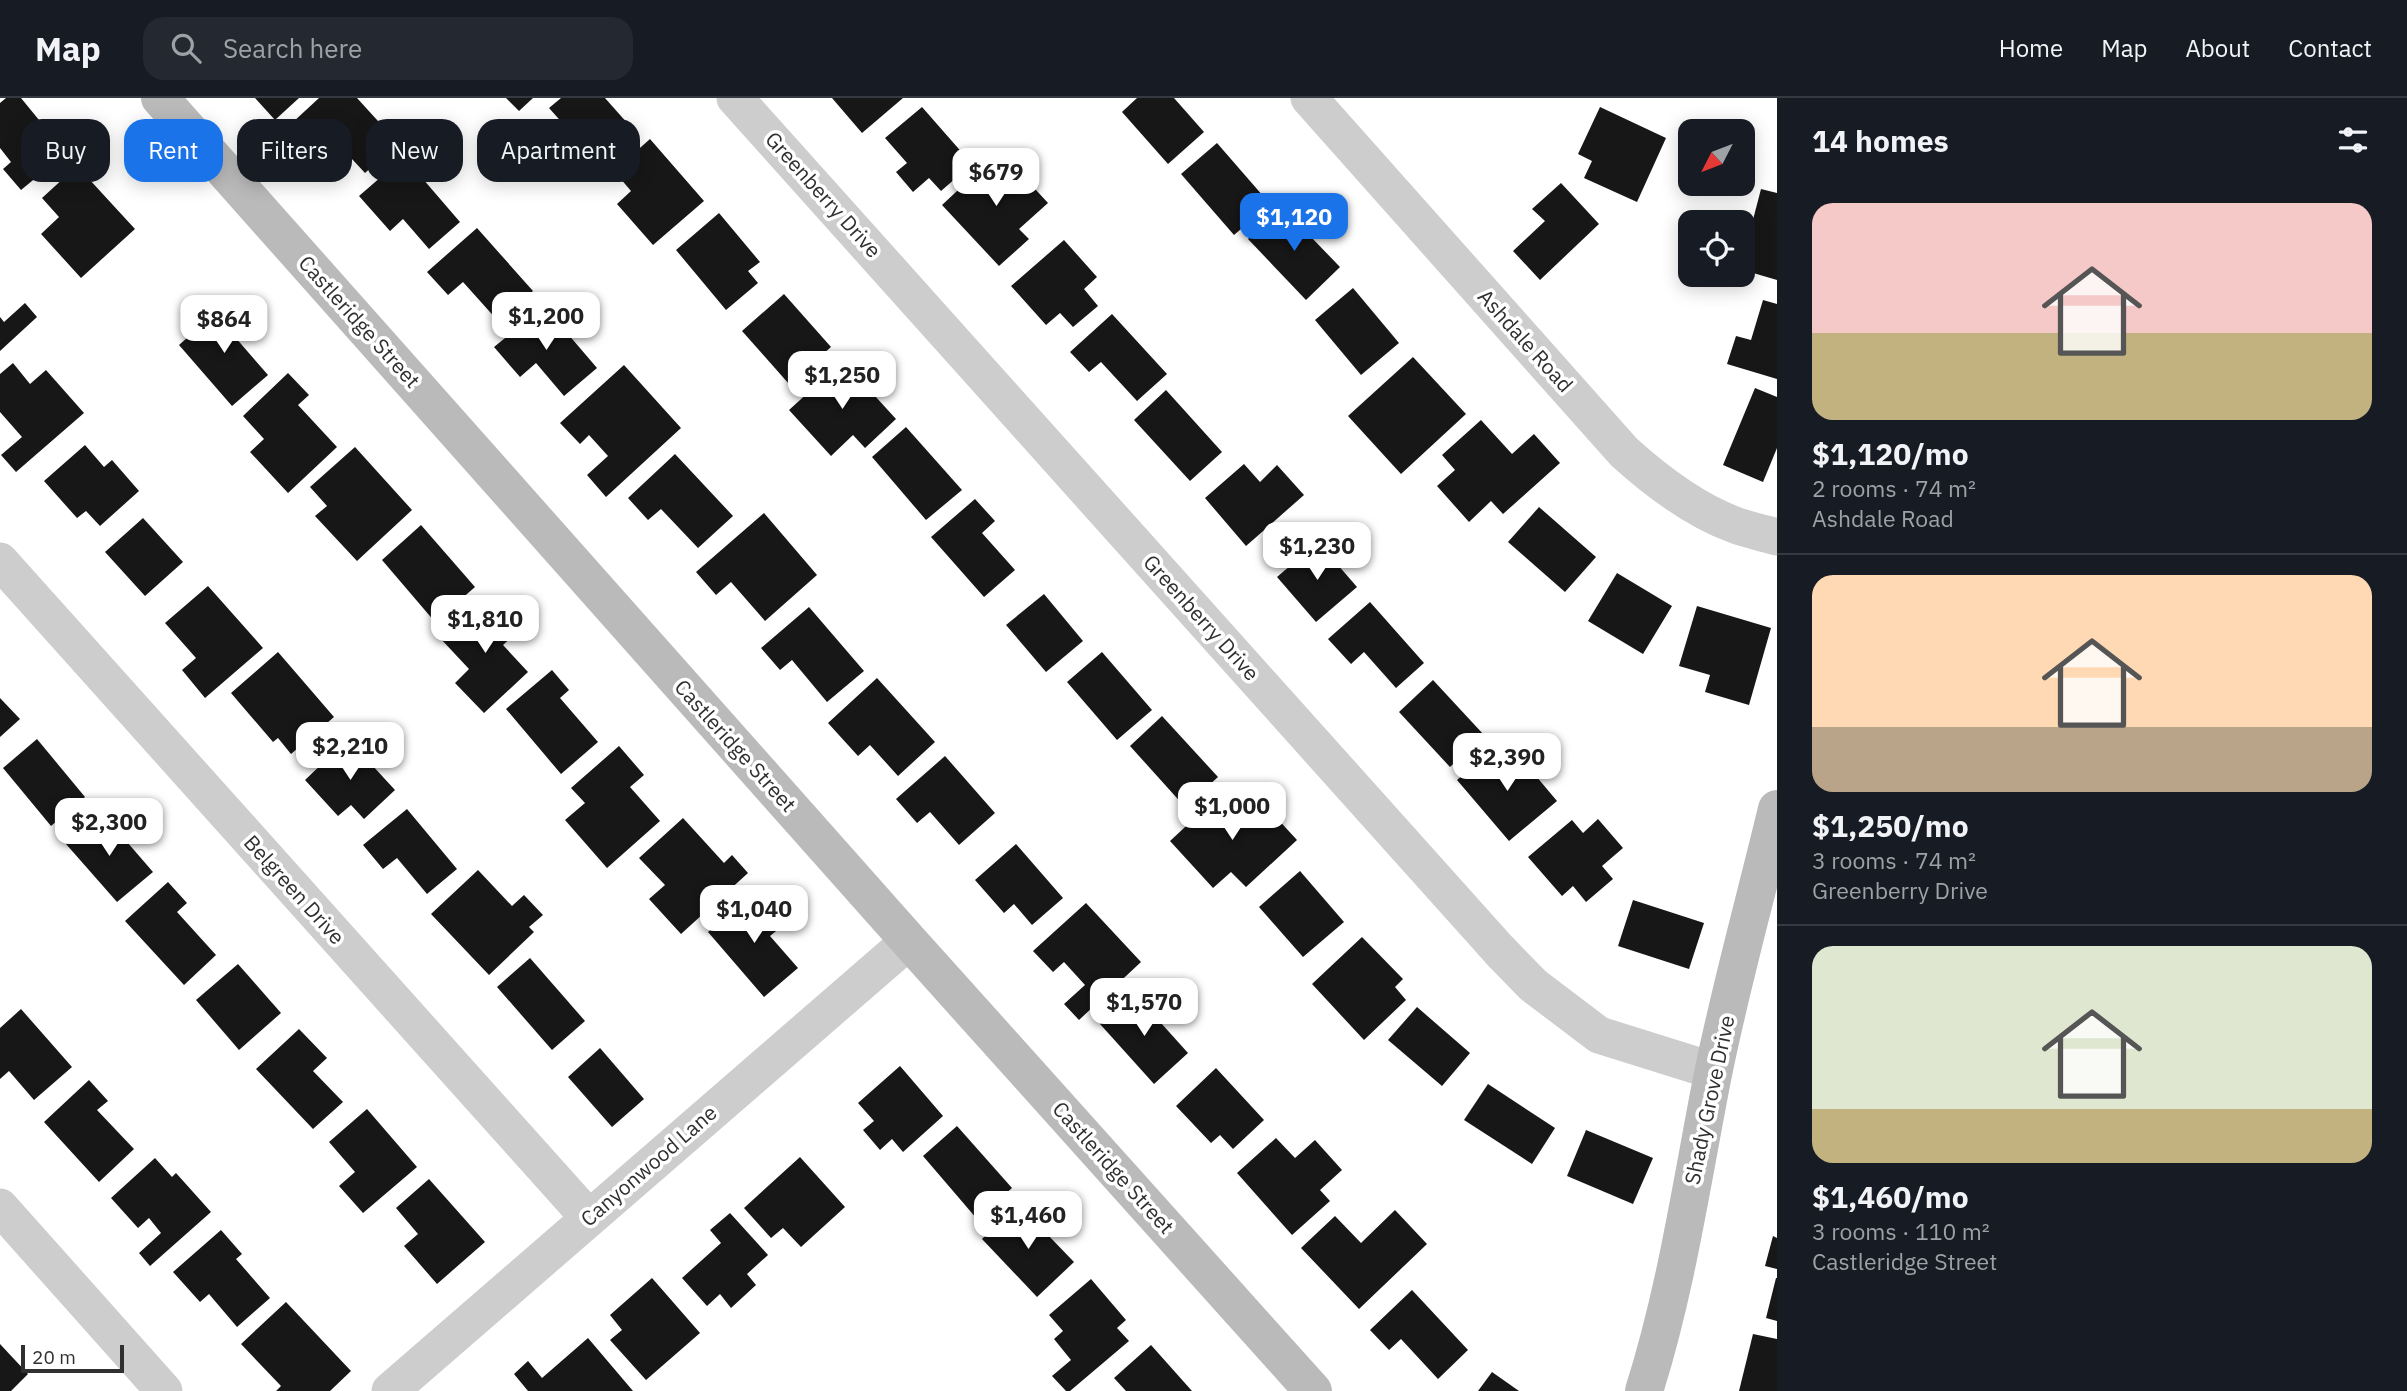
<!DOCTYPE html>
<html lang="en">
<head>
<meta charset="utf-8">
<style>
  body { margin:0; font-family:"IBM Plex Sans",sans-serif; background:#242831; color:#f1f3f6; height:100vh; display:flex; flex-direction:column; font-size:26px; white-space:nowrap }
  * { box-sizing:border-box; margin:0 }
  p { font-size:23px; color:#9ea1a6 }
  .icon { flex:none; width:38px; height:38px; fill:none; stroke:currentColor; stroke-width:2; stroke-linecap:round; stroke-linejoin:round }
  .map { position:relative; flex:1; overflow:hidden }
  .details { display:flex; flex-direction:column; background:#171b24; width:630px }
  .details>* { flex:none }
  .hud { position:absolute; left:21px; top:21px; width:665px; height:63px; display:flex; gap:14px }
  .needle { width:46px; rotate:228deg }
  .tools { position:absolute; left:1678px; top:21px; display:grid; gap:14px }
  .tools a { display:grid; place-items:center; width:77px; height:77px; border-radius:14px; background:#171b24; box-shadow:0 4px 18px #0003; font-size:35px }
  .scale { position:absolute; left:21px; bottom:18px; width:103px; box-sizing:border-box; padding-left:7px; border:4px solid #303030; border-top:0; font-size:19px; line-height:24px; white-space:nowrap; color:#303030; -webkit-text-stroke:5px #fff; paint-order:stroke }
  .price { position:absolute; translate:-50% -60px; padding:0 16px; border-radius:14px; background:#fff; color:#222; font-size:23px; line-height:46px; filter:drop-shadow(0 2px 4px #0008) }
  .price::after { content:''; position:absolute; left:50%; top:42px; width:21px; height:16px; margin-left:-10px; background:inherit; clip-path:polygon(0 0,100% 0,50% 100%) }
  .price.on { background:#1a73e8; color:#fff }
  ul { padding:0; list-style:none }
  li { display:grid; align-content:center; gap:14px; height:371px; padding:0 35px }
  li+li { border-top:2px solid #363941 }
  li span { display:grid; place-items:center; height:217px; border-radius:21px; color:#555 }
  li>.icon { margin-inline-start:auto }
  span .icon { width:126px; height:126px; fill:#fffc; stroke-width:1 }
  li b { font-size:30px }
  h2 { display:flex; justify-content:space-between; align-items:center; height:84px; padding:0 35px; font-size:30px }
  .pill { padding:0 24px; border-radius:21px; background:#171b24; box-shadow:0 4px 18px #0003; font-size:24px; line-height:63px }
  .pill.on { background:#1a73e8; color:#fff }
  header { display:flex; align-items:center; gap:42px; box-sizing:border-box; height:98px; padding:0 35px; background:#171b24; border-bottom:2px solid #363941 }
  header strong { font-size:33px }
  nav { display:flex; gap:38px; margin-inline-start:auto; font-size:24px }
  .search { width:490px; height:63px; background:#242831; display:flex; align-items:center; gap:18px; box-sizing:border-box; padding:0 24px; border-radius:21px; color:#9ea1a6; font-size:26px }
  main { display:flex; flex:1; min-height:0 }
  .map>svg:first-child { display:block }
  .building { fill:#171717 }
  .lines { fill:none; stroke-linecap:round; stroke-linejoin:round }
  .street { stroke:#cdcdcd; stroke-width:37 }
  .secondary { stroke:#bababa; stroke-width:38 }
  .labels { text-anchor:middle; stroke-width:7; stroke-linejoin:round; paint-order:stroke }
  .street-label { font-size:21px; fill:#303030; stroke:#fff }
</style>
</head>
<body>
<header>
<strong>Map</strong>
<div class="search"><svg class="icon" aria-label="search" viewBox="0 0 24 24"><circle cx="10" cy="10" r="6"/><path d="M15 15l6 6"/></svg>Search here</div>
<nav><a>Home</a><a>Map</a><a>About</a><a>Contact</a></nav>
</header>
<main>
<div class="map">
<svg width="1777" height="1293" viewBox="0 0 1777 1293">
  <rect width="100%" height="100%" fill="#fff"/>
  <g class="building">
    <path d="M6 0H21L66 55 21 92 3 71 11 64 0 50V5Z"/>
    <path d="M255 0H299L275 22Z"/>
    <path d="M319 0H357L398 45 365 75 326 33 313 47 292 25Z"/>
    <path d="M506 0H533L519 13Z"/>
    <path d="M561 0H605L636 35 600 67 549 10Z"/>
    <path d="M832 0H903L862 35Z"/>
    <path d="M1137 0H1174L1204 34 1168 66 1122 14Z"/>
    <path d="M922 9 972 66 941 93 929 80 913 94 896 74 907 65 885 40Z"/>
    <path d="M1600 9 1666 40 1637 104 1584 80 1592 63 1578 56Z"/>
    <path d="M650 41 704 103 653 147 617 106 631 93 614 73Z"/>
    <path d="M1217 45 1270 106 1234 137 1181 76Z"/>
    <path d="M1000 53 1048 105 1019 131 1029 141 999 168 942 107Z"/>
    <path d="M404 59 460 124 429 151 403 121 390 133 359 98Z"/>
    <path d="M77 68 135 131 81 180 41 136 59 119 42 100Z"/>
    <path d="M1561 85 1599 126 1540 182 1513 153 1545 123 1532 111Z"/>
    <path d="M1761 91 1777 95V182L1743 172V160Z"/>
    <path d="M1282 109 1340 169 1306 202 1248 141Z"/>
    <path d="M719 115 760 164 748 173 758 185 726 212 676 152Z"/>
    <path d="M477 130 533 193 498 223 463 184 448 197 427 174Z"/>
    <path d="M1064 142 1097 179 1084 191 1098 208 1073 229 1060 215 1046 227 1011 188Z"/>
    <path d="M1353 190 1399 245 1361 277 1315 222Z"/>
    <path d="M784 196 831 249 789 286 742 233Z"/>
    <path d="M1763 202 1777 206V281L1727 266 1736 238 1751 242Z"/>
    <path d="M25 205 37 219 0 253V219L4 224Z"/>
    <path d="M226 205 247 229 235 239 268 277 232 308 179 247Z"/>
    <path d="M544 208 597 270 564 298 536 265 520 279 494 249Z"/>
    <path d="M1112 216 1167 276 1137 303 1101 264 1089 274 1070 254Z"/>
    <path d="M1413 259 1466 316 1401 376 1348 318Z"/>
    <path d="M843 263 896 321 865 350 853 337 831 358 789 312Z"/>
    <path d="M13 265 30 286 46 272 84 315 16 374 1 357 22 339 0 314V276Z"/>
    <path d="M624 267 681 330 606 399 587 377 608 358 589 337 580 346 560 325Z"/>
    <path d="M288 275 309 297 298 307 337 349 288 395 250 354 264 341 243 318Z"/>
    <path d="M1755 290 1777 299V350L1763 384 1723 367Z"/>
    <path d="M1166 292 1222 354 1190 383 1134 322Z"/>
    <path d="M1481 322 1512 356 1534 336 1560 365 1503 416 1491 403 1469 424 1437 388 1455 372 1442 357Z"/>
    <path d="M906 329 962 392 926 422 872 359Z"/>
    <path d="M85 347 104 369 112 362 139 393 100 428 86 413 77 420 44 383Z"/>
    <path d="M355 349 412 412 357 463 315 418 327 408 310 389Z"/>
    <path d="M675 356 733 418 698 450 661 411 648 422 628 400Z"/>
    <path d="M1244 366 1260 384 1277 367 1304 397 1246 448 1205 400Z"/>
    <path d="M975 401 995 423 982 435 1015 472 984 499 931 439Z"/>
    <path d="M1539 409 1596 459 1565 494 1508 444Z"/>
    <path d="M764 415 817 477 765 523 731 484 716 497 696 474Z"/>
    <path d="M143 420 183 464 145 498 105 454Z"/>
    <path d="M421 427 475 489 435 524 382 462Z"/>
    <path d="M1318 444 1357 489 1316 524 1277 479Z"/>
    <path d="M1617 475 1672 508 1643 556 1588 523Z"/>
    <path d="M208 488 263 550 205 600 182 572 196 560 165 525Z"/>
    <path d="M1044 496 1083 543 1046 574 1006 527Z"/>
    <path d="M485 499 517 534 503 547 528 574 484 615 455 585 469 571 440 540Z"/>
    <path d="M1370 504 1424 565 1396 590 1364 554 1351 566 1328 541Z"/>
    <path d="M1697 508 1771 530 1749 607 1705 594 1710 577 1679 568Z"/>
    <path d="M809 509 864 573 827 604 792 562 780 572 761 550Z"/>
    <path d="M278 554 334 619 291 656 278 640 273 644 231 595Z"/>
    <path d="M1102 554 1152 612 1117 642 1067 584Z"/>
    <path d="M552 572 569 592 560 600 598 644 561 676 506 611Z"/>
    <path d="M877 580 935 644 898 678 870 647 858 658 828 625Z"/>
    <path d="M1433 582 1484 637 1450 669 1399 614Z"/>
    <path d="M0 600 20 621 0 639Z"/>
    <path d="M1162 618 1218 679 1185 709 1130 648Z"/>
    <path d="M37 641 85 699 51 728 3 670Z"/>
    <path d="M348 641 395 692 364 721 351 707 338 718 305 682Z"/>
    <path d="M619 648 644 677 630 689 660 723 607 770 565 722 585 705 571 690Z"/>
    <path d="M1491 653 1506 670 1520 659 1557 703 1509 743 1457 682Z"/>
    <path d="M945 658 995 715 959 747 930 714 917 725 896 701Z"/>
    <path d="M1227 690 1262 728 1274 717 1297 742 1246 789 1231 774 1213 790 1170 743Z"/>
    <path d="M407 711 457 771 427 796 397 760 383 771 363 747Z"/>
    <path d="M102 715 153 774 117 804 66 746Z"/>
    <path d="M683 720 724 765 732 757 748 775 681 836 649 801 665 787 639 760Z"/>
    <path d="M1598 721 1623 750 1602 768 1613 781 1586 804 1573 788 1562 798 1528 759 1572 722 1583 735Z"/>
    <path d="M1016 746 1063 800 1032 827 1014 806 1004 815 975 782Z"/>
    <path d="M478 772 512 808 524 797 543 817 529 829 534 834 489 877 431 816Z"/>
    <path d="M1300 773 1344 824 1303 859 1259 809Z"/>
    <path d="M168 784 187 805 177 814 216 857 184 887 125 823Z"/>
    <path d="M752 795 781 829 770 838 798 870 764 899 708 834Z"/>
    <path d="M1633 802 1704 825 1689 871 1618 848Z"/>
    <path d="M1086 805 1141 864 1079 922 1064 906 1085 887 1064 864 1053 874 1033 853Z"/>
    <path d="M1362 839 1403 881 1395 889 1406 902 1364 942 1312 886Z"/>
    <path d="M530 860 585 923 552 952 497 889Z"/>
    <path d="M238 866 281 915 239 952 196 902Z"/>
    <path d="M1134 895 1188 955 1154 986 1100 926Z"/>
    <path d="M1417 909 1470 955 1442 988 1388 942Z"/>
    <path d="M21 911 72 969 34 1002 9 973 0 981V930Z"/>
    <path d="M299 931 327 960 313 973 343 1004 313 1031 256 971Z"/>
    <path d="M600 950 644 1001 612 1029 568 979Z"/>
    <path d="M900 968 943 1018 903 1054 892 1041 880 1052 863 1032 874 1023 858 1005Z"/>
    <path d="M1216 970 1264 1022 1233 1051 1220 1037 1211 1045 1176 1008Z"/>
    <path d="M89 982 108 1003 97 1012 134 1051 99 1084 44 1024Z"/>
    <path d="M1488 986 1555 1030 1532 1066 1464 1022Z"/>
    <path d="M367 1011 417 1069 363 1115 339 1088 355 1074 329 1044Z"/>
    <path d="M957 1028 1012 1090 977 1121 923 1058Z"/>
    <path d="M1586 1032 1653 1060 1633 1106 1567 1078Z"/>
    <path d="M1276 1040 1295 1060 1315 1042 1342 1072 1320 1092 1330 1103 1292 1137 1237 1075Z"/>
    <path d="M800 1059 845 1109 801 1149 783 1130 771 1140 744 1110Z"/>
    <path d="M155 1060 172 1079 176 1075 211 1114 150 1168 139 1155 161 1135 149 1120 138 1130 111 1100Z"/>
    <path d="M429 1081 485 1144 437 1186 404 1148 418 1136 396 1110Z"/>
    <path d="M1018 1106 1074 1164 1037 1199 982 1141Z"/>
    <path d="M1395 1112 1427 1146 1359 1211 1301 1150 1335 1118 1361 1145Z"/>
    <path d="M730 1115 768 1157 747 1176 756 1187 731 1210 720 1196 707 1208 682 1180 721 1145 710 1132Z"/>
    <path d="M221 1132 242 1156 236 1161 270 1200 237 1229 209 1196 200 1204 173 1174Z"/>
    <path d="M1773 1138 1777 1140V1171L1765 1168Z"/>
    <path d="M652 1180 700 1235 646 1282 610 1242 622 1232 610 1217Z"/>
    <path d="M1776 1180H1777V1223L1766 1220Z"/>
    <path d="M1091 1181 1126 1222 1117 1230 1129 1243 1070 1293H1066L1052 1278 1071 1262 1054 1241 1063 1233 1049 1217Z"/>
    <path d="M1412 1192 1468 1252 1438 1281 1401 1241 1389 1252 1370 1232Z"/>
    <path d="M286 1204 351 1273 330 1293H276L281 1288 241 1246Z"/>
    <path d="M1753 1236 1777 1241V1293H1739Z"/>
    <path d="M588 1240 633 1293H528L514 1276 528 1263 542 1280Z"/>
    <path d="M0 1246 28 1276 11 1293H0Z"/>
    <path d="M1151 1247 1192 1293H1126L1114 1280Z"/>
    <path d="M1492 1274 1519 1293H1478Z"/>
  </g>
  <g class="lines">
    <g class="street">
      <path d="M735 0 1499 852 1533 887 1599 937 1714 973"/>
      <path d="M1309 0 1624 354C1656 383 1694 412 1735 427 1748 432 1763 435 1777 439"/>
      <path d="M0 463 589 1120"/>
      <path d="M0 1109 164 1293"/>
      <path d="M390 1293 909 843"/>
    </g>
    <g class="secondary">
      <path d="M160 0 909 843 1313 1293"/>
      <path d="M1644 1293C1677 1189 1692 1082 1713 976 1731 887 1756 799 1777 711"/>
    </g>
  </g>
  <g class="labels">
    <g class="street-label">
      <text transform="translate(823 97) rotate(48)" y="7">Greenberry Drive</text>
      <text transform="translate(359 224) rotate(48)" y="7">Castleridge Street</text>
      <text transform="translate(1525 243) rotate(48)" y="7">Ashdale Road</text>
      <text transform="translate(1201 520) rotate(48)" y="7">Greenberry Drive</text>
      <text transform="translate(735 648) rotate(48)" y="7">Castleridge Street</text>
      <text transform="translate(294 792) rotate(48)" y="7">Belgreen Drive</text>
      <text transform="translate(1710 1002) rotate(-78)" y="7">Shady Grove Drive</text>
      <text transform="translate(649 1068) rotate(-41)" y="7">Canyonwood Lane</text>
      <text transform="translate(1113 1070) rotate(48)" y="7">Castleridge Street</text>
    </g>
  </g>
</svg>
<div class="tools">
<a><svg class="needle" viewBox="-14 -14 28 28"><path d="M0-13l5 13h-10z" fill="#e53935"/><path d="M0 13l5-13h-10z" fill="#9ea1a6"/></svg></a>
<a><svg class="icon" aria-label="locate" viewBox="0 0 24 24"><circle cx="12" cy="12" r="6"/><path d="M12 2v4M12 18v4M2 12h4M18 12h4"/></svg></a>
</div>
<div class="scale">20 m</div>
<b class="price" style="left:996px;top:110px">$679</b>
<b class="price on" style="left:1294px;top:155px">$1,120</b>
<b class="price" style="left:546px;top:254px">$1,200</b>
<b class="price" style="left:224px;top:257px">$864</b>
<b class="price" style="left:842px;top:313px">$1,250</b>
<b class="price" style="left:1317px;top:484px">$1,230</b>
<b class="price" style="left:485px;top:557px">$1,810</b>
<b class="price" style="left:350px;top:684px">$2,210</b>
<b class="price" style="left:1507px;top:695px">$2,390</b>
<b class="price" style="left:1232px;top:744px">$1,000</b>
<b class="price" style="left:109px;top:760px">$2,300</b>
<b class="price" style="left:754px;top:847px">$1,040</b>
<b class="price" style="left:1144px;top:940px">$1,570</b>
<b class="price" style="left:1028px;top:1153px">$1,460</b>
<div class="hud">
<a class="pill">Buy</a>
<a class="pill on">Rent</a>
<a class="pill">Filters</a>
<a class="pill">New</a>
<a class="pill">Apartment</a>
</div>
</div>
<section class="details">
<h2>14 homes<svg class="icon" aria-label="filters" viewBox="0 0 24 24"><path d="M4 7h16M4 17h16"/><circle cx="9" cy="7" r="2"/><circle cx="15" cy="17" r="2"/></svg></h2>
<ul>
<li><span style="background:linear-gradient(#f6c9c9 60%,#c2b280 0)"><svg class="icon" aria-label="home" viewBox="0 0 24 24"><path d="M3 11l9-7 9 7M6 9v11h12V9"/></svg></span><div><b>$1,120/mo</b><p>2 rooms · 74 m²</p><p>Ashdale Road</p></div></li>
<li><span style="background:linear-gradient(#ffd9b3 70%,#b9a48a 0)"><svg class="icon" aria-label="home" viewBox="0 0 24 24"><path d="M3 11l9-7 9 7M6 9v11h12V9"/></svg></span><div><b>$1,250/mo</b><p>3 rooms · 74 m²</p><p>Greenberry Drive</p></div></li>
<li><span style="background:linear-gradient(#dfe7d0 75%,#c2b280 0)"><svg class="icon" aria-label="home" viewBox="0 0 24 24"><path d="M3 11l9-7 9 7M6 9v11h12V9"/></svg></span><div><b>$1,460/mo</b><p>3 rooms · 110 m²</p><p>Castleridge Street</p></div></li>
</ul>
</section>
</main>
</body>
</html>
